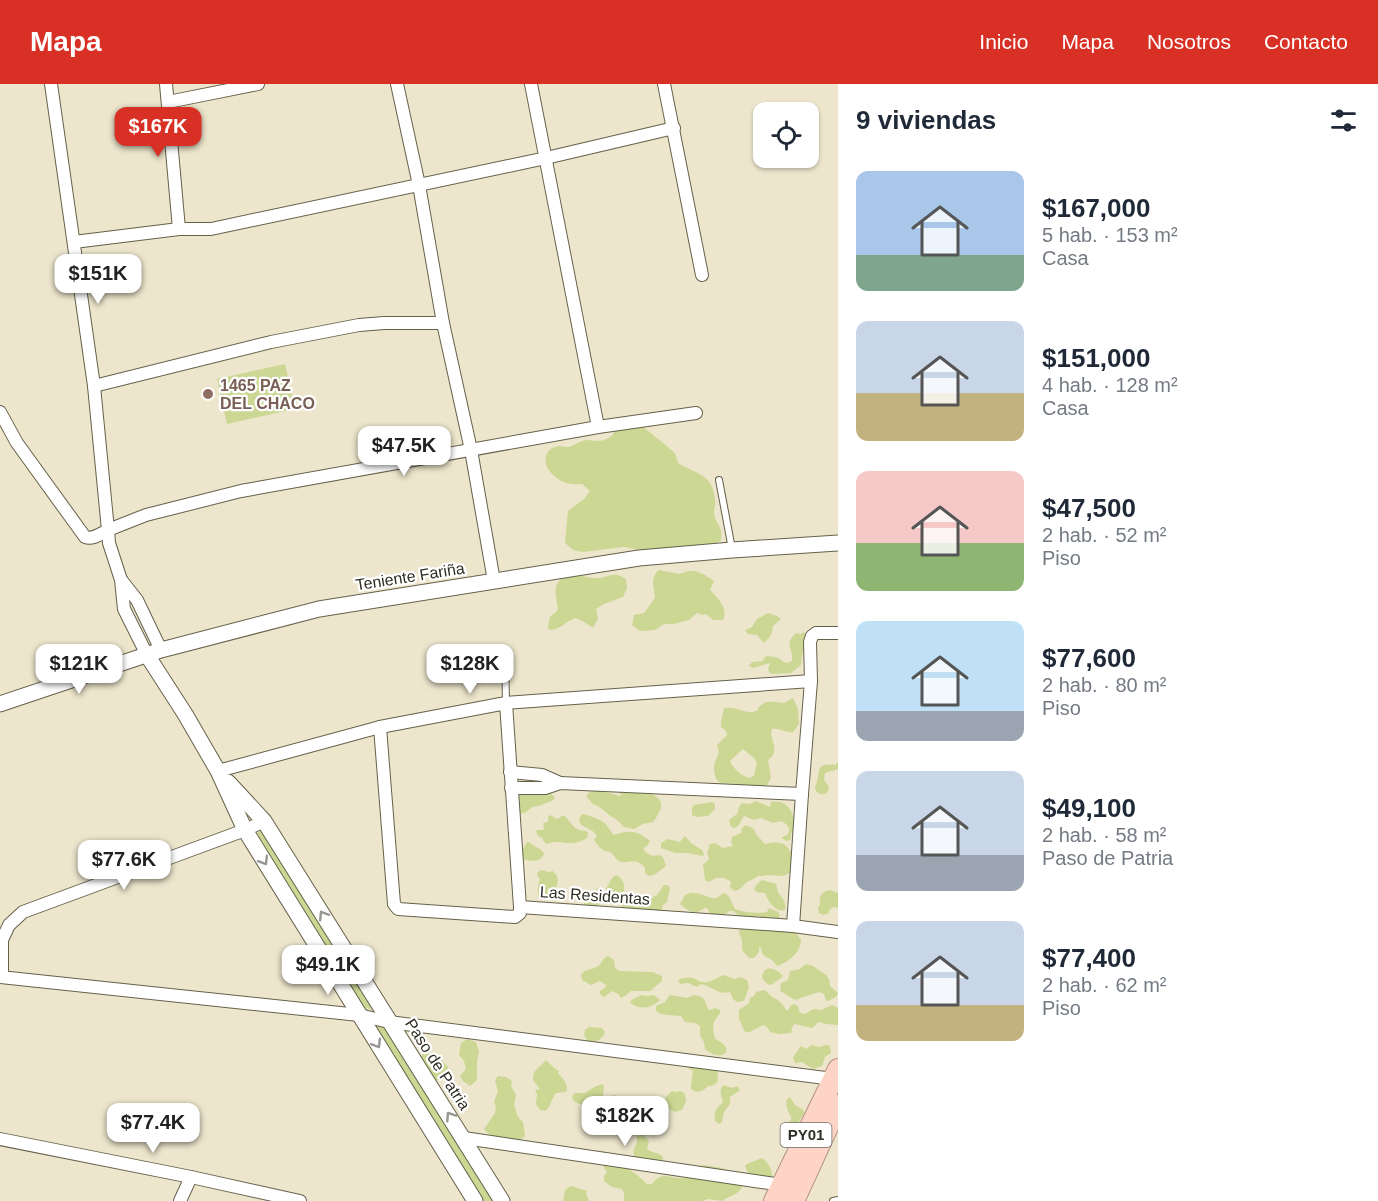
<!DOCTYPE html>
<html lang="es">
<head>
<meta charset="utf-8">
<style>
  body { margin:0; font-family:Helvetica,sans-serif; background:#f2f2f3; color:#1f2937; height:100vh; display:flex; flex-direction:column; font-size:22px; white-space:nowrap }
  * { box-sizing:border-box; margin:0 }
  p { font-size:20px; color:#747a83 }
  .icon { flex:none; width:33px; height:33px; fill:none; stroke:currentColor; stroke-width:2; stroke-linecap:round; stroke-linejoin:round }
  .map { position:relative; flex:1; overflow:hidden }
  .panel { display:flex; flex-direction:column; background:#fff; width:540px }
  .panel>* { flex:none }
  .buttons { position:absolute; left:753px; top:18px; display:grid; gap:12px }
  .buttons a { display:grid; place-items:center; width:66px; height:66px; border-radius:12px; background:#fff; box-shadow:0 2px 4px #0004; font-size:30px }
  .price { position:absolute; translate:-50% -51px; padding:0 14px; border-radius:12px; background:#fff; color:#222; font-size:20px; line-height:39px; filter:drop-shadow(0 2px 3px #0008) }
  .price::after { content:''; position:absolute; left:50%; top:36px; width:18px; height:14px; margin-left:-9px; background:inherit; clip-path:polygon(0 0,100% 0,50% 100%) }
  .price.current { background:#d93025; color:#fff }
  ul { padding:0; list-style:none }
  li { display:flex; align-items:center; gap:18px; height:150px; padding:0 18px }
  li span { display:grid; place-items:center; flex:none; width:168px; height:120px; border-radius:12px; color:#555 }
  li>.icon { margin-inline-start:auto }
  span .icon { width:72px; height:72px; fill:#fffc; stroke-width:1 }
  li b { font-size:26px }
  h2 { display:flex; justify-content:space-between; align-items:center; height:72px; padding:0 18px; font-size:26px }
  header { display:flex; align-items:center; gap:36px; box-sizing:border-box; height:84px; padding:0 30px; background:#d93025; color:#fff }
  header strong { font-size:28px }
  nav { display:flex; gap:33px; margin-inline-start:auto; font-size:21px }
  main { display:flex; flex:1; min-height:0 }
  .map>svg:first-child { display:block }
  .green { fill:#cbd793; fill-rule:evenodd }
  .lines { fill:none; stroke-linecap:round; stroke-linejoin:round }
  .service-casing { stroke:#66604a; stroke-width:8 }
  .minor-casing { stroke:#66604a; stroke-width:14 }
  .tertiary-casing { stroke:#66604a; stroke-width:17 }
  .trunk-casing { stroke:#b59384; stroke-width:22 }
  .service { stroke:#fff; stroke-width:6 }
  .minor { stroke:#fff; stroke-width:12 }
  .tertiary { stroke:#fff; stroke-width:15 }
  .trunk { stroke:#fed4c6; stroke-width:20 }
  .oneway { stroke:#989692 }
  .education-dot { fill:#8d6e63; stroke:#fff; stroke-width:2 }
  .labels { text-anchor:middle; stroke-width:4.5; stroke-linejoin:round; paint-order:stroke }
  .shield { fill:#fff; stroke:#6e6d66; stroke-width:1.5 }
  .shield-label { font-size:15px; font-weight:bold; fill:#302e24 }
  .education-label { font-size:16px; font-weight:bold; fill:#785e54; stroke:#fff; text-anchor:start }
  .street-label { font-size:16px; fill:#302e24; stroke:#fff }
</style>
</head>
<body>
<header>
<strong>Mapa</strong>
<nav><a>Inicio</a><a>Mapa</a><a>Nosotros</a><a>Contacto</a></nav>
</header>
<main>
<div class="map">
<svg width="838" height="1117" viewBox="0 0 838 1117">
  <rect width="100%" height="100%" fill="#ede6cd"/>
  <g class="green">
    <path d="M285 280 295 325 227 340 217 295Z"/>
    <path d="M635 336 675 369 678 379C696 390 713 390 715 415 716 420 714 425 714 429 715 437 719 440 721 447 722 450 721 453 721 456L713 462 703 461 682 463 674 468 655 469 624 463 583 468 573 466 565 459 568 427 584 415 590 407 582 400C570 401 561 399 552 390 542 381 543 364 559 362 562 362 565 363 568 363 574 362 579 357 586 356 593 356 597 358 604 356 615 352 612 349 618 343 621 340 630 338 635 336Z"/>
    <path d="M659 486 679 490 689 487H695L705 491 714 497 710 506C718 514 729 525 723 536H713L706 530 702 531 697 529 689 536 674 540H664L655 546 640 547 632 541 634 531 644 529 655 514C654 504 650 493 659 486Z"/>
    <path d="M570 489C579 490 589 495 598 494 612 493 611 486 626 495L627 504 623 513 604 520 596 525 598 535 593 544 584 538 575 534C563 539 562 545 549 546L548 542 550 533 558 526C556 507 550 500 570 489Z"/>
    <path d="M768 529 777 532 781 535 773 542C772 550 770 554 764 559L757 551 748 550 745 546 752 543 757 535Z"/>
    <path d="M804 548C809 558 805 562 802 571 802 572 801 581 801 581L791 589 771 590 768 586 770 579 753 584 749 582 752 578 762 577 766 572C770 572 775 573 778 574 784 577 784 581 792 577 794 564 783 561 796 549L800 550Z"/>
    <path d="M793 614 798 625 799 640 793 648C786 649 780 644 772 645 768 656 782 666 768 676L771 694 766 703C762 703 756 705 751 704 747 704 742 700 737 700 724 698 715 704 714 684 714 674 722 672 717 661L727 651 726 647 721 643V638L724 624C735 622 745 629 753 628 761 626 755 627 760 622 767 615 776 619 784 619ZM743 665 754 674 757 678 754 692 749 694C741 691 733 685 730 677Z"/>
    <path d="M838 678V685L825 689 824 696 829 702 828 707 825 710C820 711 815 708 815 703 822 690 813 678 835 681Z"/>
    <path d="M644 703 659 715 661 719V724L656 734 653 738 643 740 634 745 624 743 617 736 609 731 601 724 593 720 586 712C594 701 609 710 621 712L620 708 624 709Z"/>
    <path d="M516 707 550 708 555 714 552 717C545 719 539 723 532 723 527 727 524 732 518 728L517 720 519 713Z"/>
    <path d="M756 717 770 723 771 718C788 715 795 730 795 745L791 749V756L786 757 782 754V753L787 751 789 747 788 742 782 737 773 739 761 734 754 736 744 732C740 737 740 744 733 744L730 741 729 736 737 730 739 723 742 719 750 720Z"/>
    <path d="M712 718 715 720V725L708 732 697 733 692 731V724L694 721Z"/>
    <path d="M582 730C588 731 597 734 603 738 608 741 610 747 614 751 630 746 637 746 650 757L647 762 643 764C647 771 652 773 659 771L663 773 666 782 654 791 649 792 645 789V784C637 774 631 779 621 778 615 776 615 771 610 768 608 767 606 768 605 767 600 765 597 760 594 756L597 752 594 748 580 740 579 735Z"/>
    <path d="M550 731C556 734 556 737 562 732H565L574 743 579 746 586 747 588 749 587 754C569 765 562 754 546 760L542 754 538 752 536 747 538 746H543L544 744 543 739 548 738V733Z"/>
    <path d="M746 741 754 745 756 750 765 760C784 756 787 760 795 776L792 788 783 792 767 791 763 792H758C754 795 751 796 747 798 742 802 741 806 734 807L730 803 731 798C724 792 716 793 709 798L705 796 703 780 707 778 709 774 707 769 710 760 715 759 723 764 733 762 731 758 732 753 741 749 742 744Z"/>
    <path d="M263 746 375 926 360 923 254 750Z"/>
    <path d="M685 752 691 759 702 766 704 770 703 772 687 769H675L661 764V759L668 755 680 758Z"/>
    <path d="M527 758H529C534 763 542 764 544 770 540 779 531 777 523 775L522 767Z"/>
    <path d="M541 786 549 788 553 787C560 794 558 798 555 806L560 814 557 817H552L547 815 540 816C536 811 538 801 540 795L537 791V789Z"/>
    <path d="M616 791C631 798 624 820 608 811L606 805 612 794Z"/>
    <path d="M762 796 776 800C777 802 777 805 778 808 782 815 787 817 785 826 775 829 768 817 765 809L757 808 754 806 756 801Z"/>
    <path d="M664 801H667L670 804 667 818 663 821 661 828 637 825 626 826 618 820 620 816 632 815 640 810 650 815 657 811Z"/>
    <path d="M598 804 600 805 602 818 595 824 587 823 584 819C584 809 591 808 598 804Z"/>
    <path d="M830 806 838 809V824L834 823 830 825 828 830 823 831 819 829 818 824 820 820C819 812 822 807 830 806Z"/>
    <path d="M690 809C693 809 696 809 700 810 709 812 714 819 723 809 731 811 731 818 735 825 742 828 760 830 767 828L769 824 778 828 780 832 777 836 757 832 753 835 741 833 733 827H730L718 834 711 831 707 824H705C695 831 689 828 680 820L685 811Z"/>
    <path d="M739 837 795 848 801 856C800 870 790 876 778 882 776 881 775 879 773 877 766 871 762 874 761 863H759V868L754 874H749L742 866V856L739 849 740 845Z"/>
    <path d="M608 872 614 876 615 884 619 887 652 888 662 892V897L650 907C644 907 637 907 631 907L625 912 621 914 618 910 612 907 604 913 600 910V907L606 903V901L600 897 591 901 582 896 581 891C586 883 591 887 598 882 603 879 601 875 608 872Z"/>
    <path d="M806 880 813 882 826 891 829 895 830 902 838 909 836 913 828 917H826L824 910 819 908 795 916 782 908 780 907 781 899 776 897 773 900 769 901C762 896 760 893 765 886 771 882 779 887 783 892L777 897 781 899 788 896 790 887 800 885Z"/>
    <path d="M723 891 735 895 740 893 747 896 749 903 744 917 737 918 733 915 730 908C719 911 712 903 701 900L697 903 688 899 680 900 678 896C682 894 688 893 693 894 698 895 697 898 703 898 709 899 718 894 723 891Z"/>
    <path d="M764 906C768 908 769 911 774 914 780 917 782 919 786 926H788L791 921 794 920 798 922 800 929 805 930 813 925 821 926 832 921 838 924V941L826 940 819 938 812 944 795 940 793 941 791 949 779 950 770 948 767 943 763 941 750 948H745L739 935V926L749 919 750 914 754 912 756 908Z"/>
    <path d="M642 911 647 912 654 911 660 916C652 924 639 927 630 918L633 915Z"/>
    <path d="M671 911 687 914 694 911 699 912 704 915 708 925 710 926 715 924 720 926V929C712 940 712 941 715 955 721 958 728 961 726 969 719 974 711 970 705 965L704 958 700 952V942L695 939 685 938 681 932C673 931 661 932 656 927 655 919 660 921 665 918L669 912Z"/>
    <path d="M372 942 386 943 498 1117H475Z"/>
    <path d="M589 943 602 944 605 948C603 955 595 959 588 958L584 951 585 946Z"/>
    <path d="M467 955 476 958 479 968 477 978V996L470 1002 462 996 460 992 466 985 464 977 459 971 461 959Z"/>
    <path d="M812 961 819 963 826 961 830 962 831 969 825 973 822 982 813 985 802 978 795 979 794 977 793 973 801 962 806 965Z"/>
    <path d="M428 969 440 974 448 983V985L438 992V996L435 998 420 973 423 970Z"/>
    <path d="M546 976 553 983 559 987 558 989C563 995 569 1000 566 1008L556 1009C551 1014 552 1022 545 1027L540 1026 536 1020 537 1010 535 1006 540 1005 533 996 534 988Z"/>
    <path d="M686 981 717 986C719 995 719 1002 708 1002 702 1008 698 1010 691 1005V1002L693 987 687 983Z"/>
    <path d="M498 992 506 993 512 997 511 1002 516 1011 514 1021 518 1033 523 1038 525 1052C515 1063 492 1056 484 1045L495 1029 496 1022 494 1018 498 1007 495 996Z"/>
    <path d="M603 1000C606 1007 600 1014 604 1021L606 1022 610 1019 614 1010 621 1017 622 1025 620 1028H615L612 1032 607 1034 598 1031H591L587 1022C581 1019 573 1021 572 1012L575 1009H585L596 1002Z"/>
    <path d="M723 1001 733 1004 737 1002 740 1006 730 1013V1020L724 1028 722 1038 719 1040 715 1037C714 1026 716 1025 723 1018 721 1012 719 1007 723 1001Z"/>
    <path d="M672 1007 676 1008 681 1007 685 1010 686 1017 682 1026 675 1028 666 1023 664 1018 666 1013Z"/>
    <path d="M790 1013 795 1021 802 1025 805 1029 790 1049 785 1047V1044L792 1034C788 1029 784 1019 788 1014Z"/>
    <path d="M640 1042 646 1045 645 1053 649 1057 647 1065C651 1069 659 1068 663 1073V1078L635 1074C631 1064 638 1062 637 1054 636 1052 635 1049 634 1047Z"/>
    <path d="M762 1074C771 1081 774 1089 771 1099 760 1095 747 1094 745 1081L747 1080Z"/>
    <path d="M602 1080C625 1081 630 1084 647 1100H652C663 1086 668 1095 682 1094 690 1094 691 1087 697 1083 703 1078 733 1086 739 1091 740 1092 743 1097 744 1099 739 1112 732 1110 722 1117L708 1115 702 1117H624V1109L622 1105 612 1103 604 1097V1092L607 1088Z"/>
    <path d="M571 1102 587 1107 586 1110 589 1117H563L565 1106Z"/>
  </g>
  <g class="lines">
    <defs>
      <g id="service">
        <path d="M719 396 732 465"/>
        <path d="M505 571 506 619"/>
        <path d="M833 1117 838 1116"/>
      </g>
      <g id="minor">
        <path d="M51 0 94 302 108 446 146 431 241 407 598 343 696 329"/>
        <path d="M166 0 179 145"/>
        <path d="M397 0 419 101 443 239 471 366 494 497"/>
        <path d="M531 0 598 343"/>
        <path d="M664 0 702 191"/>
        <path d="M168 18 258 0"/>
        <path d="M74 158 179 145H211L546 74 674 44"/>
        <path d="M94 302 271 258 359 241 384 239H443"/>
        <path d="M0 328 17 359 85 453C93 456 100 450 108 446L109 459 121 496 124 525 147 571"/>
        <path d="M122 497 137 516 161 566"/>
        <path d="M506 619 811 597"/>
        <path d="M380 643 394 820 398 825 515 833 520 829V823L793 842 838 848"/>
        <path d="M218 687 380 643 506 619 520 823"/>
        <path d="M510 688 542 691 560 699"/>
        <path d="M511 704H545L560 699 802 710"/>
        <path d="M793 842 802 710 811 597 810 558 812 552 816 549H838"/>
        <path d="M0 893 359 931 389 938 833 995"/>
        <path d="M2 893V856L9 841 23 828 245 746 264 737"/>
        <path d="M464 1054 782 1101"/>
        <path d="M0 1055 191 1093 300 1117"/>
        <path d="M180 1117 191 1093"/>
      </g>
      <g id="tertiary">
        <path d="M147 571 185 630 218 687 245 746 475 1117"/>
        <path d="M0 620 161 566 319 525 639 474 732 466 838 459"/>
        <path d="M228 698 264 737 502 1117"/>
      </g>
      <g id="trunk">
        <path d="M774 1117 838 985"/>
        <path d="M794 1117 838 1021"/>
      </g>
    </defs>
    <use href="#service" class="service-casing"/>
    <use href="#minor" class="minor-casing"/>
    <use href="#tertiary" class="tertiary-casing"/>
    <use href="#trunk" class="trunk-casing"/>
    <use href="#service" class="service"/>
    <use href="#minor" class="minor"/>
    <use href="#tertiary" class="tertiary"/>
    <use href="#trunk" class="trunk"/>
  </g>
  <defs><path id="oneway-chevron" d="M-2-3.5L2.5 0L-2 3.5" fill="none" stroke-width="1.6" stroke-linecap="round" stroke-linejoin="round" transform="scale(1.5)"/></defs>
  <g class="oneway">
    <use href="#oneway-chevron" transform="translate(264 777) rotate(58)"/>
    <use href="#oneway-chevron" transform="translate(323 831) rotate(-122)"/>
    <use href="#oneway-chevron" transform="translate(377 960) rotate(58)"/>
    <use href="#oneway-chevron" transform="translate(450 1032) rotate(-123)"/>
  </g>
  <circle class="education-dot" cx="208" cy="310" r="6"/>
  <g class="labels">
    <rect class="shield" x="780.5" y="1039" width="51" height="24" rx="4.5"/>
    <g class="shield-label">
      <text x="806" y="1056">PY01</text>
    </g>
    <g class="education-label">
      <text x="220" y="307">1465 PAZ<tspan x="220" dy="18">DEL CHACO</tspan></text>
    </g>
    <g class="street-label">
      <text transform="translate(410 492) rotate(-9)" y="6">Teniente Fariña</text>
      <text transform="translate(595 811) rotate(4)" y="6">Las Residentas</text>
      <text transform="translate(438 980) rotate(57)" y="6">Paso de Patria</text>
    </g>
  </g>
</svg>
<div class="buttons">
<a><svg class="icon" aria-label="locate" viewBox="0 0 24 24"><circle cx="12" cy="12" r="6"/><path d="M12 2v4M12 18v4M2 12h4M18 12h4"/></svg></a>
</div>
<b class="price current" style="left:158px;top:74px">$167K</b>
<b class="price" style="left:98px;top:221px">$151K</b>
<b class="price" style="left:404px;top:393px">$47.5K</b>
<b class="price" style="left:79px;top:611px">$121K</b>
<b class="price" style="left:470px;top:611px">$128K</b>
<b class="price" style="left:124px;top:807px">$77.6K</b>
<b class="price" style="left:328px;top:912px">$49.1K</b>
<b class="price" style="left:625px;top:1063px">$182K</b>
<b class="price" style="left:153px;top:1070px">$77.4K</b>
</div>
<section class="panel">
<h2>9 viviendas<svg class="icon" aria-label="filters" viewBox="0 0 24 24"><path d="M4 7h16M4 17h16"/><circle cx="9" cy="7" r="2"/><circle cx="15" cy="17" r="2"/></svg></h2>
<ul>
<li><span style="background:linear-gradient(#a9c7e8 70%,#7fa58c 0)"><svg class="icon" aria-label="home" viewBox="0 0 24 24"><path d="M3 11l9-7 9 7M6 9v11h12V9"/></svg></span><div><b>$167,000</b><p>5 hab. · 153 m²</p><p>Casa</p></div></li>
<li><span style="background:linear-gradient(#c9d6e8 60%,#c2b280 0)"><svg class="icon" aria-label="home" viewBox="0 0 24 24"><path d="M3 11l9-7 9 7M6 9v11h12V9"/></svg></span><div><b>$151,000</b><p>4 hab. · 128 m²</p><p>Casa</p></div></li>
<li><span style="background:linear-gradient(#f6c9c9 60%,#8fb573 0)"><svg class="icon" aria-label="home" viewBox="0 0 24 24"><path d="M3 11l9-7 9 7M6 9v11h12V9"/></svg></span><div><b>$47,500</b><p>2 hab. · 52 m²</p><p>Piso</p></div></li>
<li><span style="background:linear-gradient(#bfe0f5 75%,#9aa5b1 0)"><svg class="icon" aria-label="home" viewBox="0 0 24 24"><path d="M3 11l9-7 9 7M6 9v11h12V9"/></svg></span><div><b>$77,600</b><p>2 hab. · 80 m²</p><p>Piso</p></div></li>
<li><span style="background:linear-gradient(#c9d6e8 70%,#9aa5b1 0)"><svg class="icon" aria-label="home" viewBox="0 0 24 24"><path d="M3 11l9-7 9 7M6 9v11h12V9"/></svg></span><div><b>$49,100</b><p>2 hab. · 58 m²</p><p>Paso de Patria</p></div></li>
<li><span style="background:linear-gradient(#c9d6e8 70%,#c2b280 0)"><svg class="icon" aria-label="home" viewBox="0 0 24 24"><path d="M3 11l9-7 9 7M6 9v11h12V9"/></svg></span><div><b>$77,400</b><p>2 hab. · 62 m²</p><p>Piso</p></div></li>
</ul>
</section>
</main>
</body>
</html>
